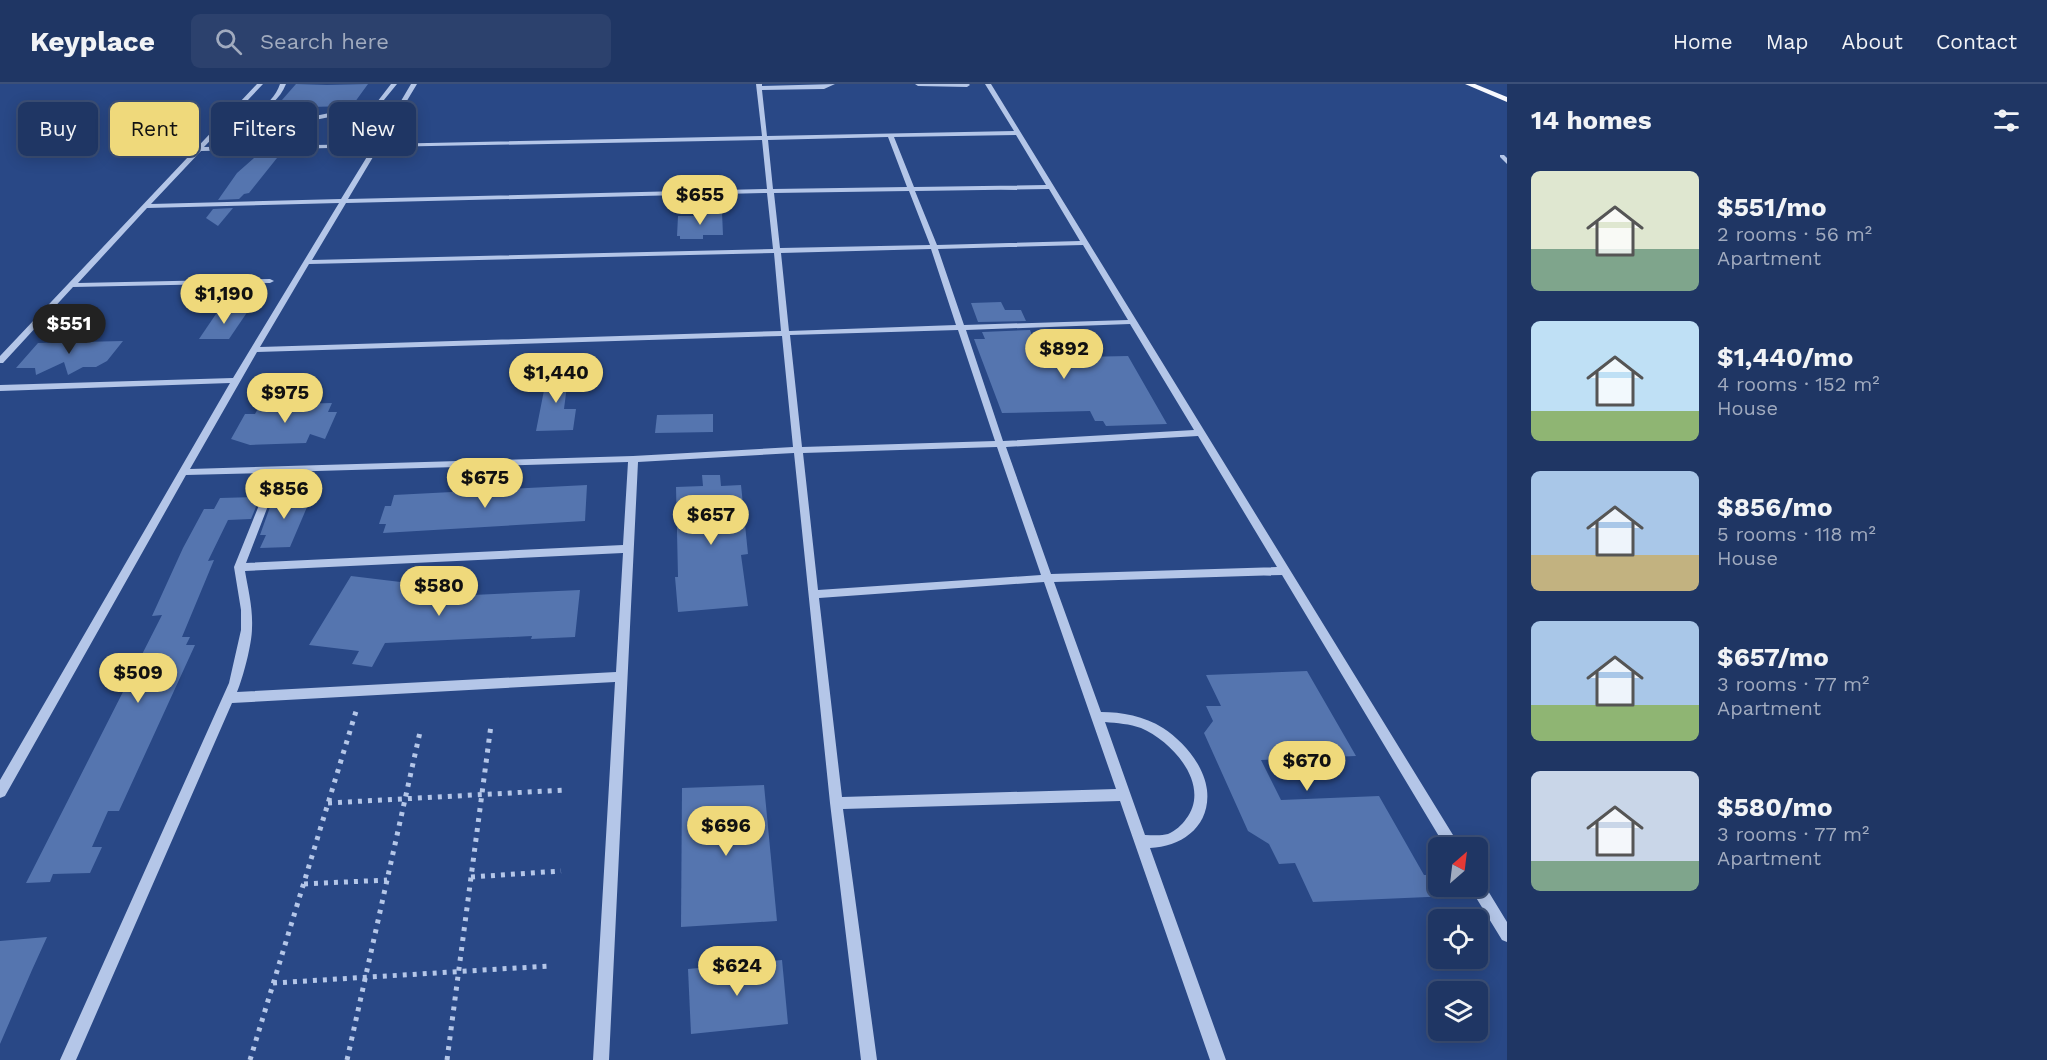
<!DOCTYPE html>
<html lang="en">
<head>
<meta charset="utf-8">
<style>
  body { margin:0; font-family:"Work Sans",sans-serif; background:#2c416d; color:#f1f3f6; height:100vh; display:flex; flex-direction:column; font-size:22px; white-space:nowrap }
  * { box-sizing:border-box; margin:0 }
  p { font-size:20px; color:#a1abbf }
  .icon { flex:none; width:33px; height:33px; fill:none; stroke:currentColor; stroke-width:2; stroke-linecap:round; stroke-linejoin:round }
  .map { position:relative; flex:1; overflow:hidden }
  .details { display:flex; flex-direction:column; background:#1f3664; width:540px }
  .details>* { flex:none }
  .banner { position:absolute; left:18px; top:18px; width:570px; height:54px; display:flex; gap:12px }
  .needle { width:39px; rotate:28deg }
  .controls { position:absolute; left:1428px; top:753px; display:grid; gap:12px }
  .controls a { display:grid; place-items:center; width:60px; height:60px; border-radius:9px; background:#1f3664; box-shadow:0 3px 15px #0003,0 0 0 2px #3c5078; font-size:30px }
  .price { position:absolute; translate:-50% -51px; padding:0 14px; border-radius:21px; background:#efd97b; color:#111; font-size:20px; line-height:39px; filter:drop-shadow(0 2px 3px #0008) }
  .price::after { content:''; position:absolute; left:50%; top:36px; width:18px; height:14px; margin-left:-9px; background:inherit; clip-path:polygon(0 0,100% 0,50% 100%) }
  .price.current { background:#222; color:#fff }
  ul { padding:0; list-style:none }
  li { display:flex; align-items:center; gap:18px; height:150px; padding:0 24px }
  li span { display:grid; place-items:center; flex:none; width:168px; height:120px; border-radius:9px; color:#555 }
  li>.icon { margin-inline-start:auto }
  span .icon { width:72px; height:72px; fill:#fffc; stroke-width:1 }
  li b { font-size:26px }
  h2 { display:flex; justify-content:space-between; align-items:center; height:72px; padding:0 24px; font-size:26px }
  .chip { padding:0 21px; border-radius:9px; background:#1f3664; box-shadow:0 3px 15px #0003,0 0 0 2px #3c5078; font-size:21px; line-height:54px }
  .chip.current { background:#efd97b; color:#111 }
  header { display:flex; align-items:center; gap:36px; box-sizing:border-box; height:84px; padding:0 30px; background:#1f3664; border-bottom:2px solid #3c5078 }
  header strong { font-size:28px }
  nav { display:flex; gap:33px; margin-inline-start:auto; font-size:21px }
  .search { width:420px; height:54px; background:#2c416d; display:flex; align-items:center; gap:15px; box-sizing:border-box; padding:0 21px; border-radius:9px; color:#a1abbf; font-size:22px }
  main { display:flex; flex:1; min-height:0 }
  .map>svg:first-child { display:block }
  .building { fill:#5575af }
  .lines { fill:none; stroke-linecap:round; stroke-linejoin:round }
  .path { stroke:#b4c6e8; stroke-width:5; stroke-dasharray:4 6; stroke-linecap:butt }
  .minor { fill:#b4c6e8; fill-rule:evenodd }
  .major { fill:#f6f8fe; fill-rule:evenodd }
</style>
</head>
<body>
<header>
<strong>Keyplace</strong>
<div class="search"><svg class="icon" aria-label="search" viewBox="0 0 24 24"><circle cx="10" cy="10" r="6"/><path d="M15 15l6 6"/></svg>Search here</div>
<nav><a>Home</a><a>Map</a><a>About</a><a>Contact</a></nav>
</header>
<main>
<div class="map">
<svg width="1507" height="976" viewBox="0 0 1507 976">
  <rect width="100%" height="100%" fill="#294886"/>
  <g class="building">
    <path d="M296 0 327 1 368 0 352 22 309 23 302 32H268Z"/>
    <path d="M254 74H277L249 109 244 110 239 115 218 116 237 89Z"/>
    <path d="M233 124 218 142 206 134 213 125Z"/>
    <path d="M702 128H722L723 151H703V155H680V152H677L678 132H696V130Z"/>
    <path d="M1001 218 1005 226H1021L1026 237 978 238 971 219Z"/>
    <path d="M218 227H248L229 255H199Z"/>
    <path d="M1030 246 1033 254 1071 253 1081 273 1128 272 1167 340 1106 342 1103 337H1095L1090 327 1002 329 974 255H985L982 248Z"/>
    <path d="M123 257 107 277 96 283H83L68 291 64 278 36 291 35 284H16L38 259Z"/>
    <path d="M548 286H569L564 325H576L573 346 536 347Z"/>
    <path d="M332 319 328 328H337L325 355 310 350 306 359 250 361 231 355 245 330H255L260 321Z"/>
    <path d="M713 330V348L655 349 657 331Z"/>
    <path d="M702 391H720L721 402 741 401 748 470 741 471 748 522 678 528 675 493H678L676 403 703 402Z"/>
    <path d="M587 401 585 437 383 449 386 440H379L385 422H391L394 411Z"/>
    <path d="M313 409 290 463 260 464 266 451H260L274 412Z"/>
    <path d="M260 413 251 435 228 436 208 477 214 476 182 553H190L186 561H195L119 727H108L92 763H102L90 789 53 790 50 798 26 799 162 531 152 532 183 464 204 425H214L220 414Z"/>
    <path d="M351 492 417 500 409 514 580 506 575 553 531 555 532 552 385 559 372 583 352 580 359 567 309 561Z"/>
    <path d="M1307 587 1356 672 1261 676 1281 716 1379 712 1424 791H1438V802H1445L1451 812 1313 818 1295 779 1279 780 1269 760 1248 747 1204 649 1213 637 1206 622H1221L1206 591Z"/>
    <path d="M764 701 777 837 681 843 682 704Z"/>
    <path d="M47 853 32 886 0 960V857Z"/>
    <path d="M782 876 788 940 691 950 688 885Z"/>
  </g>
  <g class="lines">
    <g class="path">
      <path d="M328 719 565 706"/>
      <path d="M471 793 561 787"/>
      <path d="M304 800 387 796"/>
      <path d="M273 899 549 882"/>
      <path d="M250 976 357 624"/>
      <path d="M347 976 420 648"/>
      <path d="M447 976 491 641"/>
    </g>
    <g class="minor">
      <path d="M257 0H263L230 35C250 35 274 19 280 0H286C279 18 264 26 248 35L305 34 364 22H374L391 0H397L379 22H398L411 0H417L381 60 762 52 756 0H762V2L835 0 824 5 762 6 767 52 1014 47 985 0H991L1461 764H1446L1282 491 1054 498 1101 628C1122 628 1144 632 1163 644 1183 657 1204 681 1207 706 1211 742 1182 763 1150 764L1226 976H1210L1120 717 843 725 877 976H861L830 719 794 369 638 378 609 976H593L615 598 232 619 76 976H60L229 599 241 546V526L234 483 272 389 186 391 5 712 0 714V696L230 299 0 307V301L233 294 339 119 147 124 78 199 270 195 274 197 270 199 73 203 3 279H0V272ZM364 26H396L375 60 204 63 227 39 305 38ZM1016 51 1046 101 914 103 894 53ZM888 53 907 103 773 105 768 56ZM762 56 767 105 348 115 379 63ZM373 63 341 115 151 120 201 67ZM1049 105 1080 157 937 161 915 107ZM909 107 930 161 780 164 774 109ZM767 109 773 165 312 176 346 119ZM1083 161 1128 236 964 241 938 165ZM931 165 956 241 789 247 781 169ZM774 169 781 247 260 263 309 180ZM1130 240 1194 346 1003 357 966 246ZM958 246 995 357 802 363 790 251ZM782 252 793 363 633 372 190 385 257 268ZM1198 352 1277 483 1051 490 1006 363ZM997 363 1041 491 818 506 803 369ZM628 378 623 461 246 479 281 388ZM623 469 616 588 237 608C243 594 252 560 252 544 253 524 248 505 245 487ZM1044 498 1116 705 842 713 819 514ZM1105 638C1117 639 1130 640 1141 644 1172 657 1212 701 1186 735 1182 741 1175 747 1168 750 1161 752 1152 751 1145 751Z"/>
      <path d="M915 0H969L970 1 967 3 918 2Z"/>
      <path d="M1500 71H1504L1507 74V80L1500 73Z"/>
      <path d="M1478 795 1482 797 1507 838V858L1502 856 1472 807 1470 802H1478Z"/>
    </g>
    <path class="major" d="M1465 0H1475L1507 13V18Z"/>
  </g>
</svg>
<div class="controls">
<a><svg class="needle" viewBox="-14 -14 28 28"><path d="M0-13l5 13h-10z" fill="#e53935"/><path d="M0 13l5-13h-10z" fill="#a1abbf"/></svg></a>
<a><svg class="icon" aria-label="locate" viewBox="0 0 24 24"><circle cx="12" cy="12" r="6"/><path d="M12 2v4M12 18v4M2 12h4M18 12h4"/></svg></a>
<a><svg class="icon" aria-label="layers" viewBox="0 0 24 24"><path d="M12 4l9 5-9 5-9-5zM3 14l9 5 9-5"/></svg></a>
</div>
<b class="price" style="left:700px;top:142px">$655</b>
<b class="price" style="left:224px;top:241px">$1,190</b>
<b class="price current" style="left:69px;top:271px">$551</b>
<b class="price" style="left:1064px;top:296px">$892</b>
<b class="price" style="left:556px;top:320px">$1,440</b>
<b class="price" style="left:285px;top:340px">$975</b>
<b class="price" style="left:485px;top:425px">$675</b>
<b class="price" style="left:284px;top:436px">$856</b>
<b class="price" style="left:711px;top:462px">$657</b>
<b class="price" style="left:439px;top:533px">$580</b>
<b class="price" style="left:138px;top:620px">$509</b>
<b class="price" style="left:1307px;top:708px">$670</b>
<b class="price" style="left:726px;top:773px">$696</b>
<b class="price" style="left:737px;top:913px">$624</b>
<div class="banner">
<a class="chip">Buy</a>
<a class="chip current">Rent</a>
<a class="chip">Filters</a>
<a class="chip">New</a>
</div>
</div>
<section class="details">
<h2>14 homes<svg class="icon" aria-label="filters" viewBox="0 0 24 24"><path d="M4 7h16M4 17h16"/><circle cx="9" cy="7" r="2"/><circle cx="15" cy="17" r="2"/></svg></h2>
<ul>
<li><span style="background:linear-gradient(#dfe7d0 65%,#7fa58c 0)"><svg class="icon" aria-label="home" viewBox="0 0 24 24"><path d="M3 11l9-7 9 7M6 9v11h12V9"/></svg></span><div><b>$551/mo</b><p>2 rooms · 56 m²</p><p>Apartment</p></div></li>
<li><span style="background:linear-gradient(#bfe0f5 75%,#8fb573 0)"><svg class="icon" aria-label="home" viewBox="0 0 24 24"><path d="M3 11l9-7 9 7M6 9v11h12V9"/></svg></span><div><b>$1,440/mo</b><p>4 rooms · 152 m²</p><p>House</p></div></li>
<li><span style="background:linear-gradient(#a9c7e8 70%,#c2b280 0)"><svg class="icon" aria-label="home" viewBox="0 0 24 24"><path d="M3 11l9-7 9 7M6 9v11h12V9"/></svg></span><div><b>$856/mo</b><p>5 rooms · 118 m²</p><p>House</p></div></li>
<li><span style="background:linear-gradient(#a9c7e8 70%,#8fb573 0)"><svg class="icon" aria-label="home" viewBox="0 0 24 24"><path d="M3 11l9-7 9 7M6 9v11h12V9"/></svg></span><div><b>$657/mo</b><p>3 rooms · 77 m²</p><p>Apartment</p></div></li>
<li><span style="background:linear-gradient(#c9d6e8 75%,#7fa58c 0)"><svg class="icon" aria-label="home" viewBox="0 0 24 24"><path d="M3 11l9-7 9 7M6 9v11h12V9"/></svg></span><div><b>$580/mo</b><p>3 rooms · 77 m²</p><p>Apartment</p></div></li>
</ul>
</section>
</main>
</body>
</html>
